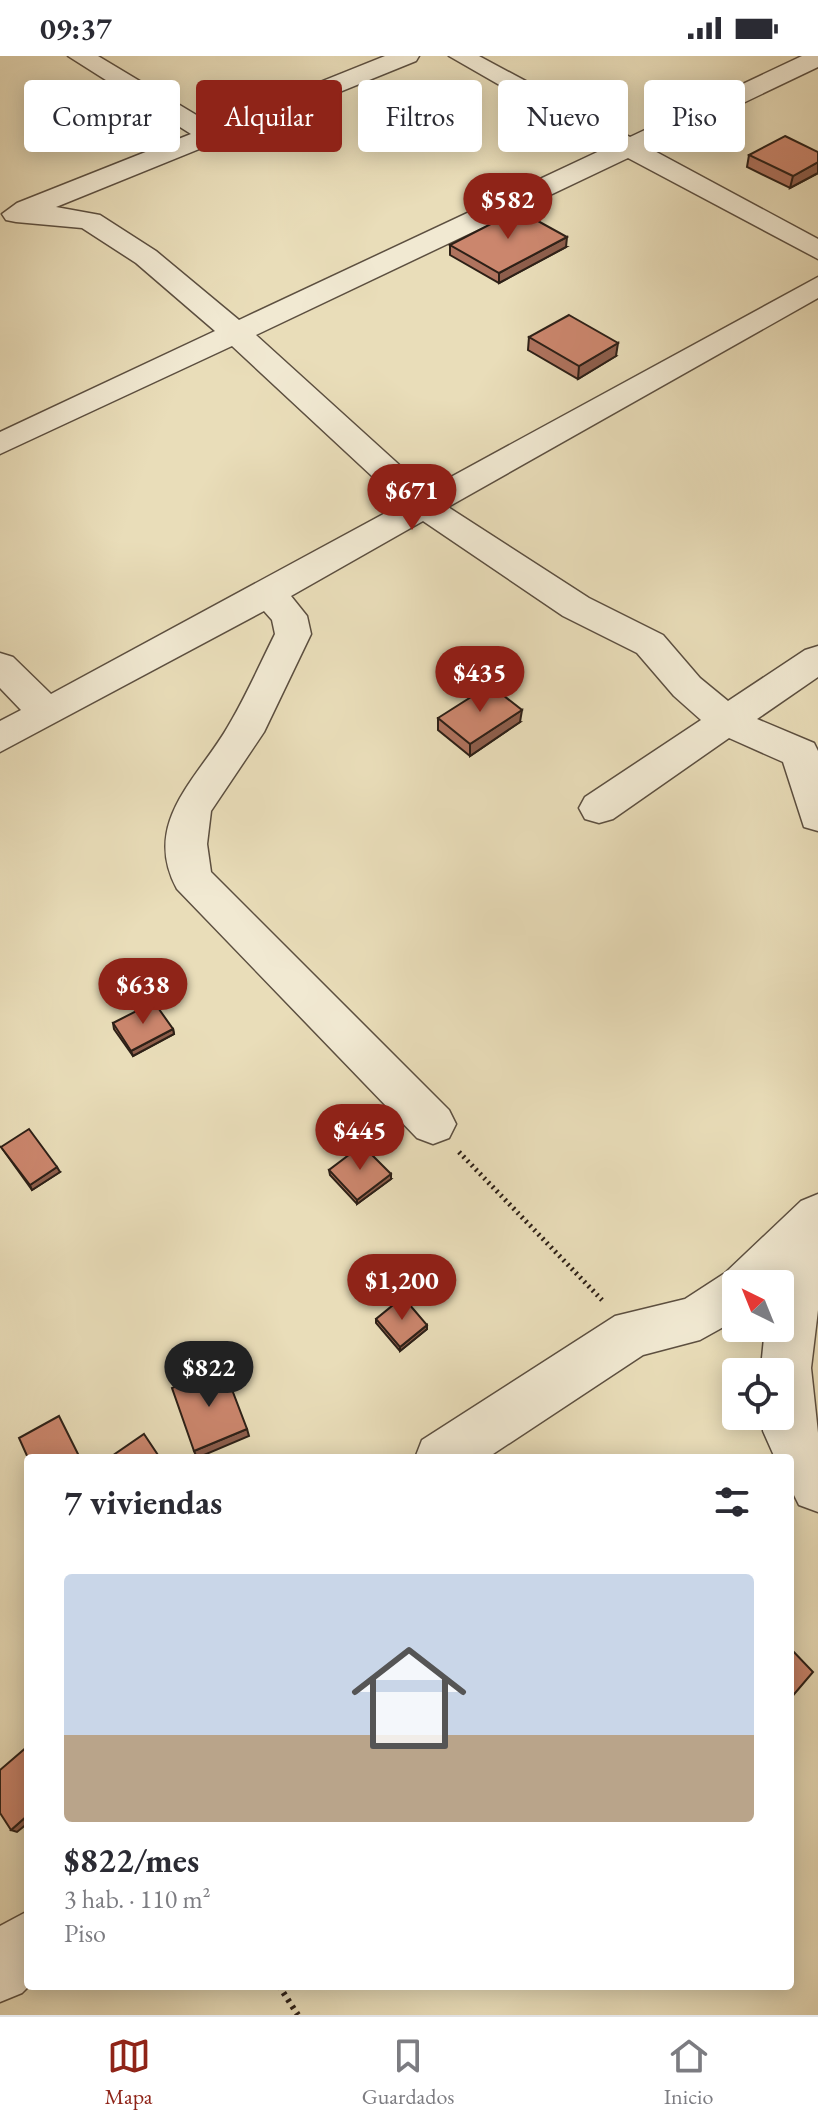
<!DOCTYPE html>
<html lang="es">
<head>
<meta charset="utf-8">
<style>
  body { margin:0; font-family:"EB Garamond",serif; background:#f2f2f3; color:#2b2b33; height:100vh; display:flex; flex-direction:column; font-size:30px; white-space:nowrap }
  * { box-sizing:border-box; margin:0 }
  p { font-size:26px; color:#7c7c81 }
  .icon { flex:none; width:44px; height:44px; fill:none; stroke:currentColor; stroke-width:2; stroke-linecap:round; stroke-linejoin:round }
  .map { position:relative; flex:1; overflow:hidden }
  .details { position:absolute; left:24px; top:1398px; width:770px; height:536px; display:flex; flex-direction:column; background:#fff; border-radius:8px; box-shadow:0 4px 20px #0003 }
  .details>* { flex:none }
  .banner { position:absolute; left:24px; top:24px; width:770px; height:72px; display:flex; gap:16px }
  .needle { width:52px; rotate:317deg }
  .fabs { position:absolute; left:722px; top:1214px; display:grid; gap:16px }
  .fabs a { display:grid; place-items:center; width:72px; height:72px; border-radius:8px; background:#fff; box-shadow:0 4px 20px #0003; font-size:40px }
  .price { position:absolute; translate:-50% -68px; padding:0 18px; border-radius:28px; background:#8f2418; color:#fff; font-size:26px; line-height:52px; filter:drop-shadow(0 2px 4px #0008) }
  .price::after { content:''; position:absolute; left:50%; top:48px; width:24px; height:18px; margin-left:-12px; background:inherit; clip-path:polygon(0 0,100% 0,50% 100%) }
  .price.selected { background:#222; color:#fff }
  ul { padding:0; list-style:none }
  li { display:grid; align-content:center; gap:16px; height:424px; padding:0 40px }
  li+li { border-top:2px solid #e1e1e2 }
  li span { display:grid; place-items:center; height:248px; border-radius:8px; color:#555 }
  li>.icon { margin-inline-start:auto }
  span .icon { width:144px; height:144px; fill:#fffc; stroke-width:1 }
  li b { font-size:34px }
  h2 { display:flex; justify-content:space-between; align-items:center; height:96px; padding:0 40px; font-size:34px }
  .chip { padding:0 28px; border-radius:8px; background:#fff; box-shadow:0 4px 20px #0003; font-size:28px; line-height:72px }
  .chip.selected { background:#8f2418; color:#fff }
  .status { display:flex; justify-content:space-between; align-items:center; height:56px; padding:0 40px; background:#fff; direction:ltr }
  .status svg { height:22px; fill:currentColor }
  .dock { display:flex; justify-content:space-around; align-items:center; height:112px; border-top:2px solid #e1e1e2; background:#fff; font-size:22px; color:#7c7c81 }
  .dock a { display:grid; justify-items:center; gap:4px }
  .dock .selected { color:#8f2418 }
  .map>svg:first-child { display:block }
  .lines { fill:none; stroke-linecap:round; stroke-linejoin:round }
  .minor-casing { stroke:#5c4f40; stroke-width:3 }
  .path-far1 { stroke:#2d2017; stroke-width:5; stroke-dasharray:2 4; stroke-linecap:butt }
  .path { stroke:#2d2017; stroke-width:6; stroke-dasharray:3 5; stroke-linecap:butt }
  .minor { fill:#f1e9d2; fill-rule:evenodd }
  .wall { fill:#af735e; stroke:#2d2017; stroke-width:2 }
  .shaded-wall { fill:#8e5e4c; stroke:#2d2017; stroke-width:2 }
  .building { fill:#cb866d; stroke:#2d2017; stroke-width:2 }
</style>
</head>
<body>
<div class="status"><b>09:37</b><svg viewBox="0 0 49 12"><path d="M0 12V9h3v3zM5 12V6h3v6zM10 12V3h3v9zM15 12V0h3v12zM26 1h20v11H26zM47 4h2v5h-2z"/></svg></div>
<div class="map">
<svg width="818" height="1959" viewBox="0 0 818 1959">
  <rect width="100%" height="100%" fill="#e9ddb9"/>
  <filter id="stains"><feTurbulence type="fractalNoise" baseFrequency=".0025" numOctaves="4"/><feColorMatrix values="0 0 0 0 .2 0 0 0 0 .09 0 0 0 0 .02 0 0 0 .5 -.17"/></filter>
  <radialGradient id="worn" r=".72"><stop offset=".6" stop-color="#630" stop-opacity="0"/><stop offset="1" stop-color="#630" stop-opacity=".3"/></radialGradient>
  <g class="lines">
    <defs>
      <g id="minor">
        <path d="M68 0H98L213 69 385 0H419L416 5 56 151 100 159 156 195 239 264 608 91 449 0H479L630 81 802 0H818V11L649 92 818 183V203L628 102 256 279 427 434 818 221V242L448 451 589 542 663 579 700 622 728 645 805 594 818 590V621L757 663 814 687 818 695V775L804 771 783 706 729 682 613 763 599 767 585 763 579 752 585 741 701 664 674 640 637 597 563 560 423 465 291 540 307 560 311 578 264 676 211 755 207 788 211 816 449 1054 456 1068 449 1082 433 1088 417 1082 177 833C140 765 201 720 230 667 247 638 260 608 275 578L272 564 264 555 0 696V665L21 654 0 632V597L13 601 51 638 402 448 232 290 0 398V376L215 275 136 207 82 172 16 166 6 164 2 158 17 147 191 78Z"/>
        <path d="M818 1138V1254L811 1312 818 1377V1456L799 1449 790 1431V1402H775L763 1375V1360H780V1316H761V1312L765 1272H780V1227L736 1228V1264L700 1284 643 1299 487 1402H415L422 1384 615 1260 685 1243 725 1217 801 1145Z"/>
        <path d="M28 1855 29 1930 22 1937 0 1946V1870Z"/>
      </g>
    </defs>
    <use href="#minor" class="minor-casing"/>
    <path class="path-far1" d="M459 1096 602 1244"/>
    <path class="path" d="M279 1930 298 1959"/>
    <use href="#minor" class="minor"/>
  </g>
  <g class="wall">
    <path d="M818 96V117L790 132 747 111 749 99Z"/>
    <path d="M450 189 566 191 499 227 450 199Z"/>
    <path d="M529 281 616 300 578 323 528 294Z"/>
    <path d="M438 662 520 666 470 700 438 674Z"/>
    <path d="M113 967 173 973 174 978 133 1000 114 973Z"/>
    <path d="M1 1091 60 1116 32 1134Z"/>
    <path d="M329 1114 391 1123 357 1148 330 1119Z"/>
    <path d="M376 1263 427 1269V1273L400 1295 376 1267Z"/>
  </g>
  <g class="shaded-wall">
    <path d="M818 106V117L790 132 793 120Z"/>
    <path d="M567 181 566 191 499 227V217Z"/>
    <path d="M618 287 616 300 578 323 579 310Z"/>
    <path d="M522 654 520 666 470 700V688Z"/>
    <path d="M173 973 174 978 133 1000 131 995Z"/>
    <path d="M57 1111 60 1116 32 1134 30 1129Z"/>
    <path d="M391 1118V1123L357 1148V1144Z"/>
    <path d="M427 1269V1273L400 1295V1291Z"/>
    <path d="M247 1373 249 1380 197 1402 194 1395Z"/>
    <path d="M28 1759V1767L17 1776 11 1774Z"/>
  </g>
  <g class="building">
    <path d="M785 80 818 96V106L793 120 749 99Z"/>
    <path d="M518 154 567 181 499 217 450 189Z"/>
    <path d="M569 259 618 287 579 310 529 281Z"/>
    <path d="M490 629 522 654 470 688 438 662Z"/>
    <path d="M154 946 173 973 131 995 113 967Z"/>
    <path d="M29 1073 57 1111 30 1129 1 1091Z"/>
    <path d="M362 1089 391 1118 357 1144 329 1114Z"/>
    <path d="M403 1241 427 1269 400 1291 376 1263Z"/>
    <path d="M223 1310 247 1373 194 1395 172 1332Z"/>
    <path d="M59 1360 80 1402H28L19 1382Z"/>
    <path d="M144 1378 160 1402H109Z"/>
    <path d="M790 1592 813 1616 790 1643Z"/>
    <path d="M28 1690V1759L11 1774 0 1757V1714Z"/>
  </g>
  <rect width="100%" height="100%" filter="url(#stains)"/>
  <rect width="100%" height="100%" fill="url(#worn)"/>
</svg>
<div class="fabs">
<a><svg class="needle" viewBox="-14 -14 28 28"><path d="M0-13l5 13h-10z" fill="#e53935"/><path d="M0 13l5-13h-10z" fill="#7c7c81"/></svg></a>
<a><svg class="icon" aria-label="locate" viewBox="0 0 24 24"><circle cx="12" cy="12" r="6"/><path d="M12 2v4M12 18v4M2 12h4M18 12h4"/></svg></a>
</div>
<b class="price" style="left:508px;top:185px">$582</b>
<b class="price" style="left:412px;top:476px">$671</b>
<b class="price" style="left:480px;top:658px">$435</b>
<b class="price" style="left:143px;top:970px">$638</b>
<b class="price" style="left:360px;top:1116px">$445</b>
<b class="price" style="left:402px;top:1266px">$1,200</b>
<b class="price selected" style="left:209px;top:1353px">$822</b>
<div class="banner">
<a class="chip">Comprar</a>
<a class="chip selected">Alquilar</a>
<a class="chip">Filtros</a>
<a class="chip">Nuevo</a>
<a class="chip">Piso</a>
</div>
<section class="details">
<h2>7 viviendas<svg class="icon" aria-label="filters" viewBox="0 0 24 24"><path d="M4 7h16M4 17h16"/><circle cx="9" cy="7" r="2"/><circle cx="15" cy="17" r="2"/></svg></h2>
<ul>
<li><span style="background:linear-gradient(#c9d6e8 65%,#b9a48a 0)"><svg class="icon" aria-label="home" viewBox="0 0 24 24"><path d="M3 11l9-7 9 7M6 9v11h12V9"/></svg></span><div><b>$822/mes</b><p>3 hab. · 110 m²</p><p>Piso</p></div></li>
</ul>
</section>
</div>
<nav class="dock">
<a class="selected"><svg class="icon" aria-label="map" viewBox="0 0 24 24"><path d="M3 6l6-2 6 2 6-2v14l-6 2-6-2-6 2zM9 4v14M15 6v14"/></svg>Mapa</a>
<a><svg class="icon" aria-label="saved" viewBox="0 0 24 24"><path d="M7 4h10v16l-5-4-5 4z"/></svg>Guardados</a>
<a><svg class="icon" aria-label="home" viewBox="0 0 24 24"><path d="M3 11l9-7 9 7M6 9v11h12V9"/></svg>Inicio</a>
</nav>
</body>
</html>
